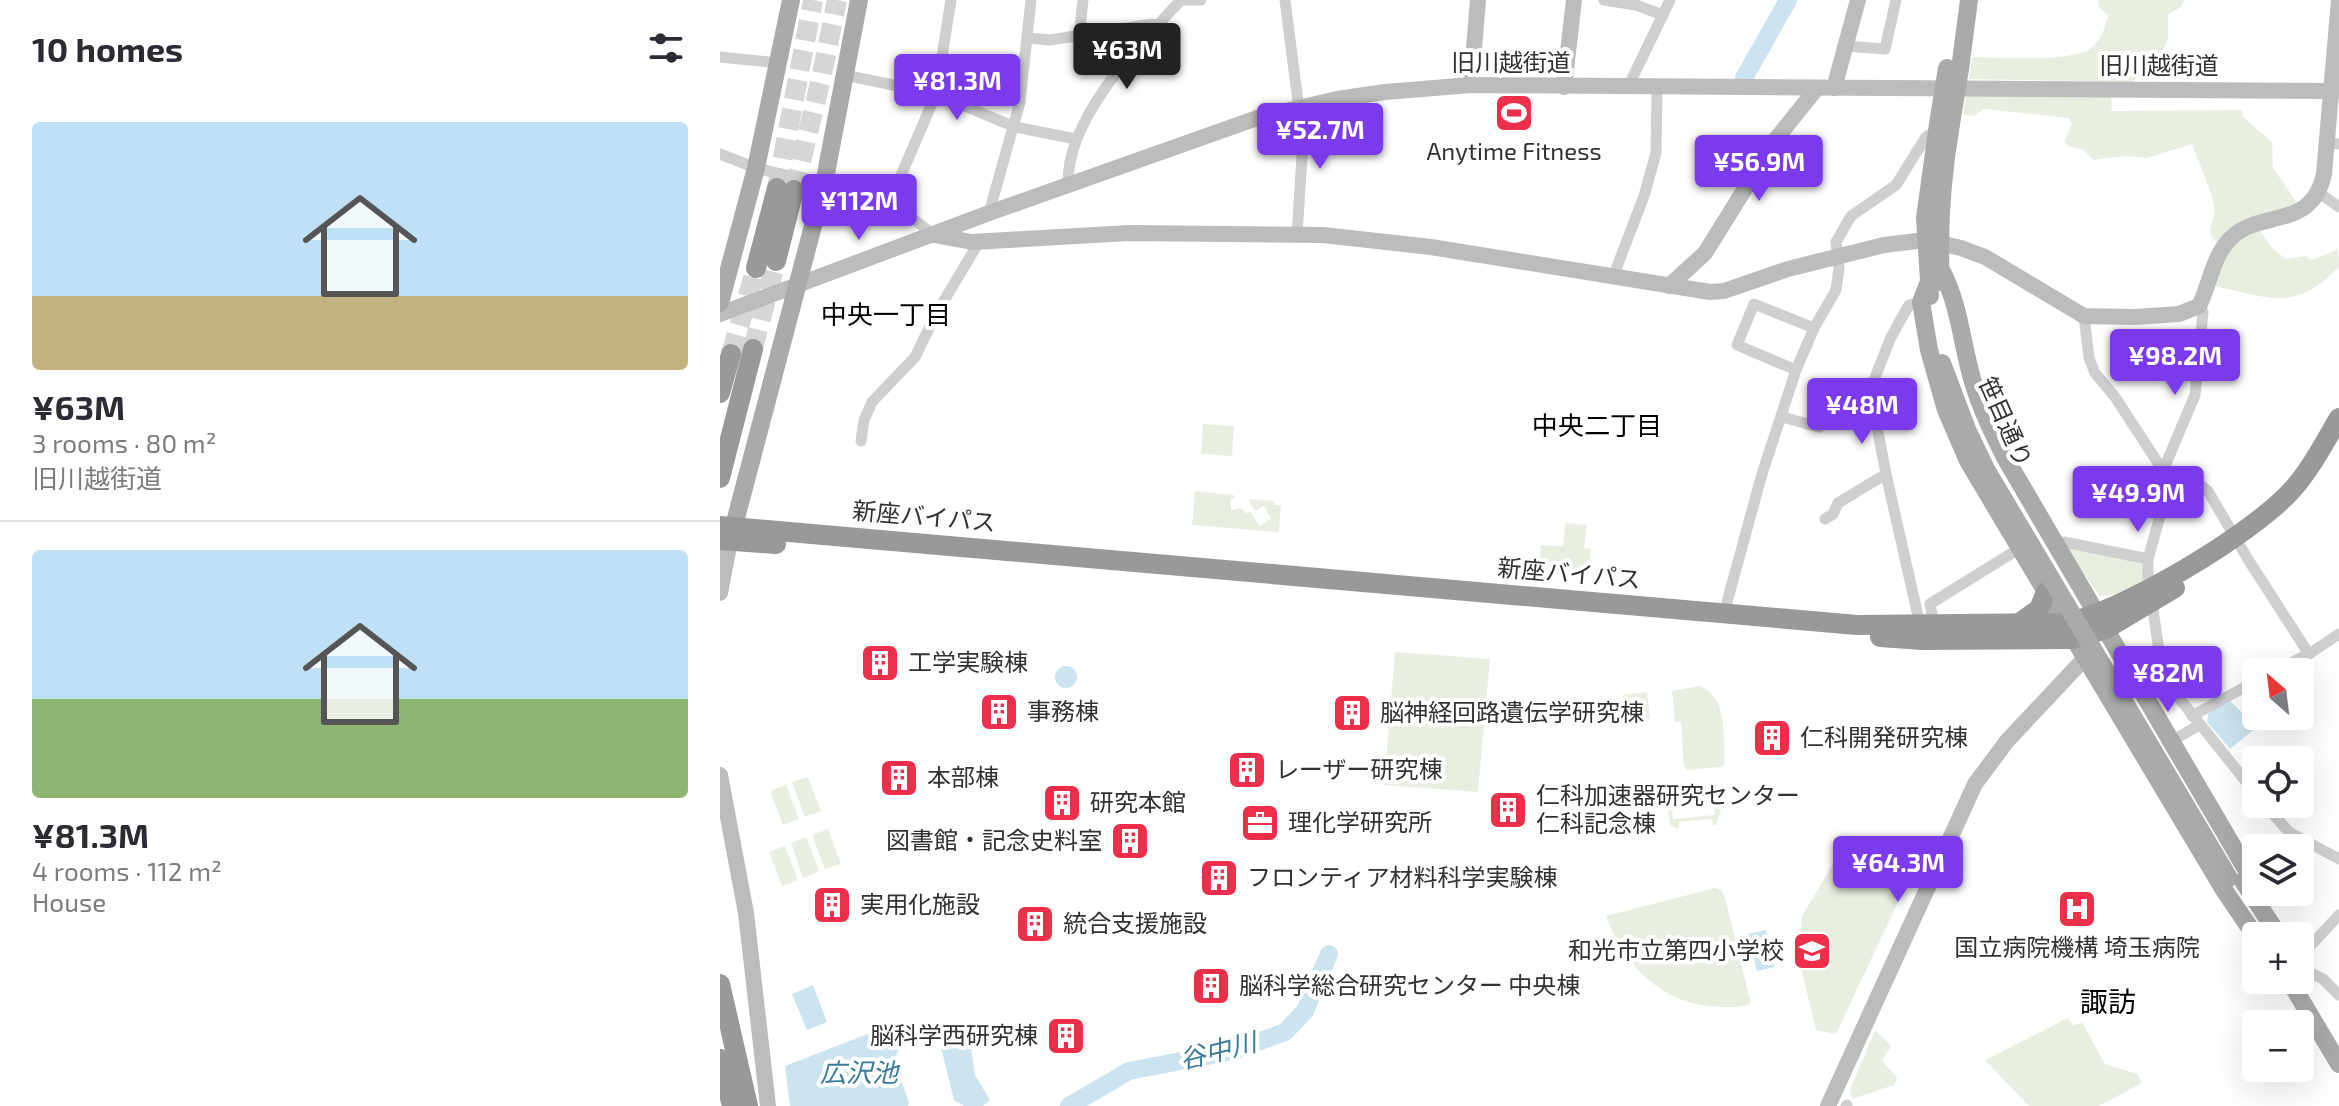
<!DOCTYPE html>
<html lang="en">
<head>
<meta charset="utf-8">
<style>
  body { margin:0; font-family:"Exo 2","Noto Sans JP",sans-serif; background:#f2f2f3; color:#2b2b33; height:100vh; display:flex; flex-direction:column; font-size:30px; white-space:nowrap }
  * { box-sizing:border-box; margin:0 }
  p { font-size:26px; color:#7c7c81 }
  .icon { flex:none; width:44px; height:44px; fill:none; stroke:currentColor; stroke-width:2; stroke-linecap:round; stroke-linejoin:round }
  .map { position:relative; flex:1; overflow:hidden }
  .panel { display:flex; flex-direction:column; background:#fff; width:720px }
  .panel>* { flex:none }
  .needle { width:52px; rotate:332deg }
  .controls { position:absolute; left:1522px; top:658px; display:grid; gap:16px }
  .controls a { display:grid; place-items:center; width:72px; height:72px; border-radius:8px; background:#fff; box-shadow:0 8px 32px #0002; font-size:40px }
  .price { position:absolute; translate:-50% -68px; padding:0 18px; border-radius:8px; background:#7c3aed; color:#fff; font-size:26px; line-height:52px; filter:drop-shadow(0 2px 4px #0008) }
  .price::after { content:''; position:absolute; left:50%; top:48px; width:24px; height:18px; margin-left:-12px; background:inherit; clip-path:polygon(0 0,100% 0,50% 100%) }
  .price.active { background:#222; color:#fff }
  ul { padding:0; list-style:none }
  li { display:grid; align-content:center; gap:16px; height:424px; padding:0 32px }
  li+li { border-top:2px solid #e1e1e2 }
  li span { display:grid; place-items:center; height:248px; border-radius:8px; color:#555 }
  li>.icon { margin-inline-start:auto }
  span .icon { width:144px; height:144px; fill:#fffc; stroke-width:1 }
  li b { font-size:34px }
  h2 { display:flex; justify-content:space-between; align-items:center; height:96px; padding:0 32px; font-size:34px }
  main { display:flex; flex:1; min-height:0 }
  .map>svg:first-child { display:block }
  .green { fill:#e9efe0 }
  .water { fill:#cce4ef }
  .lines { fill:none; stroke-linecap:round; stroke-linejoin:round }
  .river { stroke:#cce4ef; stroke-width:18 }
  .highway-tunnel { stroke:#d6d6d6; stroke-width:20; stroke-dasharray:20 10; stroke-linecap:butt }
  .street { stroke:#cfcfcf; stroke-width:11 }
  .secondary { stroke:#bcbcbc; stroke-width:16 }
  .primary { stroke:#aaa; stroke-width:18 }
  .highway { stroke:#999; stroke-width:20 }
  .primary-bridge { stroke:#aaa; stroke-width:18 }
  .labels { text-anchor:middle; stroke-width:8; stroke-linejoin:round; paint-order:stroke }
  .street-label { font-size:24px; fill:#323232; stroke:#fff }
  .poi-label { font-size:24px; fill:#323232; stroke:#fff; text-anchor:start }
  .neighbourhood-label { font-size:26px; fill:#000; stroke:#fff }
  .water-label { font-size:26px; font-style:italic; fill:#3a7b9a; stroke:#fff }
  .quarter-label { font-size:28px; fill:#000; stroke:#fff }
</style>
</head>
<body>
<main>
<section class="panel">
<h2>10 homes<svg class="icon" aria-label="filters" viewBox="0 0 24 24"><path d="M4 7h16M4 17h16"/><circle cx="9" cy="7" r="2"/><circle cx="15" cy="17" r="2"/></svg></h2>
<ul>
<li><span style="background:linear-gradient(#bfe0f5 70%,#c2b280 0)"><svg class="icon" aria-label="home" viewBox="0 0 24 24"><path d="M3 11l9-7 9 7M6 9v11h12V9"/></svg></span><div><b>¥63M</b><p>3 rooms · 80 m²</p><p>旧川越街道</p></div></li>
<li><span style="background:linear-gradient(#bfe0f5 60%,#8fb573 0)"><svg class="icon" aria-label="home" viewBox="0 0 24 24"><path d="M3 11l9-7 9 7M6 9v11h12V9"/></svg></span><div><b>¥81.3M</b><p>4 rooms · 112 m²</p><p>House</p></div></li>
</ul>
</section>
<div class="map">
<svg width="1619" height="1106" viewBox="0 0 1619 1106">
  <rect width="100%" height="100%" fill="#fff"/>
  <g class="green">
    <path d="M1378 0H1465L1461 7 1448 15V39L1441 55H1437L1435 62 1412 82 1249 79 1252 57C1278 57 1352 63 1371 48 1382 39 1385 28 1388 15L1379 7Z"/>
    <path d="M1246 95 1391 97 1392 111 1522 110V116L1552 142 1553 168 1578 204 1498 243C1482 232 1496 223 1494 208 1492 189 1478 162 1472 144L1427 158 1407 156 1373 160 1363 149 1349 147 1344 142 1352 124 1349 118 1264 109 1254 116 1243 115Z"/>
    <path d="M1539 230 1553 249 1566 259 1586 256 1592 260 1618 249 1619 266C1577 313 1549 298 1494 286L1511 244Z"/>
    <path d="M483 424 514 426 512 456 481 454Z"/>
    <path d="M475 491 513 495 516 497 511 499V510L522 508 526 514 530 511 540 526 551 518 544 506 536 511 530 504V499L554 501V505H561L559 532 472 525Z"/>
    <path d="M845 523 867 525 864 548 871 549 868 577 819 572 821 545 843 546Z"/>
    <path d="M1351 546 1425 562 1426 582 1393 595 1380 596 1346 550Z"/>
    <path d="M675 652 770 659 758 792 664 785Z"/>
    <path d="M979 686C1008 695 1003 737 1005 762L1002 767 967 770 964 766 961 722H955L952 691Z"/>
    <path d="M927 692 930 719 905 721 903 695Z"/>
    <path d="M88 777 101 811 85 817 72 782Z"/>
    <path d="M66 785 79 819 63 825 50 791Z"/>
    <path d="M994 807 1001 810 996 825H993L992 819 959 822V829L950 825 948 811 952 810 953 819 995 815Z"/>
    <path d="M108 829 121 864 105 869 92 835Z"/>
    <path d="M86 837 99 871 83 878 71 843Z"/>
    <path d="M1125 844 1162 856 1187 883 1116 1034 1096 1030 1078 956 1082 916Z"/>
    <path d="M65 846 78 880 62 886 49 852Z"/>
    <path d="M995 888 1001 890 1005 898 1031 1004C1021 1008 1010 1007 1000 1007 943 1006 905 966 886 916Z"/>
    <path d="M1348 1018 1353 1026 1362 1022 1385 1064 1417 1074 1421 1081 1420 1084 1379 1106H1309L1265 1060Z"/>
    <path d="M1155 1030 1171 1046 1162 1061 1177 1078 1174 1085 1132 1099 1130 1090Z"/>
  </g>
  <g class="water">
    <circle cx="346" cy="677" r="11"/>
    <path d="M1510 701 1537 727 1510 749 1487 722 1488 713Z"/>
    <path d="M1046 930 1055 967 1037 971 1028 934Z"/>
    <path d="M93 985 107 1022 87 1030 72 994Z"/>
    <path d="M176 1023 187 1027 191 1042 181 1044 174 1061 189 1102 188 1106H70L65 1066Z"/>
    <path d="M217 1031 247 1035 250 1041 255 1075 270 1100 263 1106H244L234 1100Z"/>
  </g>
  <g class="lines">
    <g class="river">
      <path d="M1024 78 1068 0"/>
      <path d="M349 1106 409 1071 513 1051 565 1032 585 1011 609 954"/>
    </g>
    <g class="highway-tunnel">
      <path d="M57 188 93 0"/>
      <path d="M74 190 101 79 117 0"/>
      <path d="M33 349 56 261"/>
      <path d="M11 354 36 268"/>
    </g>
    <g class="street">
      <path d="M464 0H481"/>
      <path d="M565 0 583 141 577 235"/>
      <path d="M884 0 916 5 943 15"/>
      <path d="M359 36 363 0"/>
      <path d="M307 38 330 40 432 24 437 26"/>
      <path d="M1125 46 1165 49 1176 0"/>
      <path d="M0 57 58 63"/>
      <path d="M125 75 216 94 295 127 356 139"/>
      <path d="M908 87 950 0"/>
      <path d="M1607 142 1619 144"/>
      <path d="M0 154 36 168 170 201 214 235"/>
      <path d="M348 185C346 118 418 46 461 0"/>
      <path d="M1598 192 1619 207"/>
      <path d="M170 201 216 94 231 0"/>
      <path d="M269 213 300 102 311 0"/>
      <path d="M893 277 924 196 936 153 937 86"/>
      <path d="M1364 316 1369 358 1375 373 1395 397 1440 466 1451 476 1478 483 1488 491 1529 561 1589 654 1553 672"/>
      <path d="M1076 370 1017 345 1034 304 1094 328"/>
      <path d="M1062 417 1099 427 1113 390 1151 401"/>
      <path d="M141 441 144 420 152 402 195 357 216 314 259 242"/>
      <path d="M1105 519 1113 514 1118 503 1166 474"/>
      <path d="M1336 545 1344 542 1428 559"/>
      <path d="M1431 587 1428 578V559L1445 498V466L1475 395 1483 312 1479 306"/>
      <path d="M1432 603 1443 678 1536 794"/>
      <path d="M1004 613 1042 474 1076 370 1094 328 1116 290 1119 268 1116 242 1131 216 1176 185 1206 137 1216 131"/>
      <path d="M1200 625 1166 474 1150 390 1171 337 1189 305 1201 302"/>
      <path d="M1214 625 1210 604 1300 548"/>
      <path d="M1589 654 1619 634"/>
      <path d="M1472 716 1536 681"/>
      <path d="M1452 741 1479 725"/>
      <path d="M1544 804 1569 832 1619 859"/>
      <path d="M1580 957 1619 915"/>
      <path d="M1580 968 1603 979 1619 995"/>
      <path d="M1126 1106 1127 1105"/>
    </g>
    <g class="secondary">
      <path d="M751 85 758 0"/>
      <path d="M844 87 854 0"/>
      <path d="M1114 88 1138 0"/>
      <path d="M214 235 252 242 409 233 603 235 711 247 990 292 1004 291 1068 269 1164 245 1205 240 1241 248 1265 257 1364 316 1415 317 1459 314 1479 306C1490 284 1493 255 1511 238 1540 209 1592 231 1604 174L1619 0"/>
      <path d="M949 286 985 253 1056 139 1097 88"/>
      <path d="M0 314 269 213 540 117 617 99 665 92 751 85 1617 91"/>
      <path d="M0 593 10 541"/>
      <path d="M0 775 26 913 48 1106"/>
      <path d="M1108 1106 1255 784 1287 741 1365 658 1369 646"/>
    </g>
    <g class="primary">
      <path d="M1240 69 1249 0"/>
      <path d="M1221 270C1240 304 1242 348 1254 385 1262 412 1274 436 1287 461L1536 886"/>
      <path d="M1221 282C1218 228 1222 177 1231 124"/>
      <path d="M1208 284 1201 302 1209 350 1226 410 1248 461 1504 890 1536 937"/>
      <path d="M1210 296 1205 218 1218 124"/>
      <path d="M0 303 36 168 71 0"/>
      <path d="M10 541 104 184 139 0"/>
      <path d="M1523 881 1559 936"/>
      <path d="M1569 980 1619 1064"/>
    </g>
    <g class="highway">
      <path d="M56 261 74 190"/>
      <path d="M36 268 57 188"/>
      <path d="M0 393 11 354"/>
      <path d="M0 478 33 349"/>
      <path d="M0 526 1137 625 1345 623C1404 611 1531 535 1572 490 1591 469 1604 443 1619 418"/>
      <path d="M0 540 56 544"/>
      <path d="M1298 624 1319 609 1326 592"/>
      <path d="M1160 637 1202 640 1354 639 1386 629 1455 588"/>
      <path d="M0 984 28 1106"/>
      <path d="M0 1059 12 1106"/>
    </g>
    <g class="primary-bridge">
      <path d="M1218 124 1227 68"/>
      <path d="M1231 124 1240 69"/>
      <path d="M1222 363 1247 429 1266 469 1509 878"/>
    </g>
  </g>
  <defs>
    <symbol id="stadium-square" viewBox="-11 -11 22 22"><rect x="-9" y="-9" width="18" height="18" rx="4" fill="#ee2f4b" stroke="#fff"/><path d="M0-5a6.5 5 0 1 0 0 10a6.5 5 0 1 0 0-10ZM-3.5-1.8h7v3.6h-7Z" fill="#fff"/></symbol>
    <symbol id="building-square" viewBox="-11 -11 22 22"><rect x="-9" y="-9" width="18" height="18" rx="4" fill="#ee2f4b" stroke="#fff"/><path d="M-4-6H4V6H1V3H-1V6H-4ZM-2.5-4.3h1.7v1.8h-1.7ZM.8-4.3h1.7v1.8H.8ZM-2.5-1h1.7V.8h-1.7ZM.8-1h1.7V.8H.8Z" fill="#fff"/></symbol>
    <symbol id="office-square" viewBox="-11 -11 22 22"><rect x="-9" y="-9" width="18" height="18" rx="4" fill="#ee2f4b" stroke="#fff"/><path d="M-6-3h4V-5.5h4V-3h4V5H-6ZM-1-4.5V-3h2v-1.5ZM-6 0V1H6V0Z" fill="#fff"/></symbol>
    <symbol id="hospital-square" viewBox="-11 -11 22 22"><rect x="-9" y="-9" width="18" height="18" rx="4" fill="#ee2f4b" stroke="#fff"/><path d="M-5-5h3v3.5h4V-5h3V5h-3V1.5h-4V5h-3Z" fill="#fff"/></symbol>
    <symbol id="school-square" viewBox="-11 -11 22 22"><rect x="-9" y="-9" width="18" height="18" rx="4" fill="#ee2f4b" stroke="#fff"/><path d="M0-5L7-2L0 1L-7-2ZM-4 1L0 2.5L4 1V4Q0 6-4 4Z" fill="#fff"/></symbol>
  </defs>
  <g fill-rule="evenodd">
    <use href="#stadium-square" x="772" y="91" width="44" height="44"/>
    <use href="#building-square" x="138" y="641" width="44" height="44"/>
    <use href="#building-square" x="257" y="690" width="44" height="44"/>
    <use href="#building-square" x="610" y="691" width="44" height="44"/>
    <use href="#building-square" x="1030" y="716" width="44" height="44"/>
    <use href="#building-square" x="505" y="748" width="44" height="44"/>
    <use href="#building-square" x="157" y="756" width="44" height="44"/>
    <use href="#building-square" x="320" y="781" width="44" height="44"/>
    <use href="#building-square" x="766" y="788" width="44" height="44"/>
    <use href="#office-square" x="518" y="801" width="44" height="44"/>
    <use href="#building-square" x="388" y="819" width="44" height="44"/>
    <use href="#building-square" x="477" y="856" width="44" height="44"/>
    <use href="#building-square" x="90" y="883" width="44" height="44"/>
    <use href="#hospital-square" x="1335" y="887" width="44" height="44"/>
    <use href="#building-square" x="293" y="902" width="44" height="44"/>
    <use href="#school-square" x="1070" y="929" width="44" height="44"/>
    <use href="#building-square" x="469" y="964" width="44" height="44"/>
    <use href="#building-square" x="324" y="1014" width="44" height="44"/>
  </g>
  <g class="labels">
    <g class="street-label">
      <text x="791" y="71">旧川越街道</text>
      <text x="1439" y="74">旧川越街道</text>
      <text transform="translate(1285 422) rotate(66)" y="8">笹目通り</text>
      <text transform="translate(204 517) rotate(5)" y="8">新座バイパス</text>
      <text transform="translate(849 574) rotate(5)" y="8">新座バイパス</text>
    </g>
    <g class="poi-label">
      <text x="794" y="160" text-anchor="middle">Anytime Fitness</text>
      <text x="188" y="671">工学実験棟</text>
      <text x="307" y="720">事務棟</text>
      <text x="660" y="721">脳神経回路遺伝学研究棟</text>
      <text x="1080" y="746">仁科開発研究棟</text>
      <text x="555" y="778">レーザー研究棟</text>
      <text x="207" y="786">本部棟</text>
      <text x="816" y="804">仁科加速器研究センター<tspan x="816" dy="28">仁科記念棟</tspan></text>
      <text x="370" y="811">研究本館</text>
      <text x="568" y="831">理化学研究所</text>
      <text x="382" y="849" text-anchor="end">図書館・記念史料室</text>
      <text x="527" y="886">フロンティア材料科学実験棟</text>
      <text x="140" y="913">実用化施設</text>
      <text x="343" y="932">統合支援施設</text>
      <text x="1357" y="956" text-anchor="middle">国立病院機構 埼玉病院</text>
      <text x="1064" y="959" text-anchor="end">和光市立第四小学校</text>
      <text x="519" y="994">脳科学総合研究センター 中央棟</text>
      <text x="318" y="1044" text-anchor="end">脳科学西研究棟</text>
    </g>
    <g class="neighbourhood-label">
      <text x="166" y="324">中央一丁目</text>
      <text x="877" y="435">中央二丁目</text>
    </g>
    <g class="water-label">
      <text transform="translate(498 1051) rotate(-14)" y="9">谷中川</text>
      <text x="139" y="1082">広沢池</text>
    </g>
    <g class="quarter-label">
      <text x="1388" y="1012">諏訪</text>
    </g>
  </g>
</svg>
<div class="controls">
<a><svg class="needle" viewBox="-14 -14 28 28"><path d="M0-13l5 13h-10z" fill="#e53935"/><path d="M0 13l5-13h-10z" fill="#7c7c81"/></svg></a>
<a><svg class="icon" aria-label="locate" viewBox="0 0 24 24"><circle cx="12" cy="12" r="6"/><path d="M12 2v4M12 18v4M2 12h4M18 12h4"/></svg></a>
<a><svg class="icon" aria-label="layers" viewBox="0 0 24 24"><path d="M12 4l9 5-9 5-9-5zM3 14l9 5 9-5"/></svg></a>
<a>+</a>
<a>−</a>
</div>
<b class="price active" style="left:407px;top:91px">¥63M</b>
<b class="price" style="left:237px;top:122px">¥81.3M</b>
<b class="price" style="left:600px;top:171px">¥52.7M</b>
<b class="price" style="left:1039px;top:203px">¥56.9M</b>
<b class="price" style="left:139px;top:242px">¥112M</b>
<b class="price" style="left:1455px;top:397px">¥98.2M</b>
<b class="price" style="left:1142px;top:446px">¥48M</b>
<b class="price" style="left:1418px;top:534px">¥49.9M</b>
<b class="price" style="left:1448px;top:714px">¥82M</b>
<b class="price" style="left:1178px;top:904px">¥64.3M</b>
</div>
</main>
</body>
</html>
